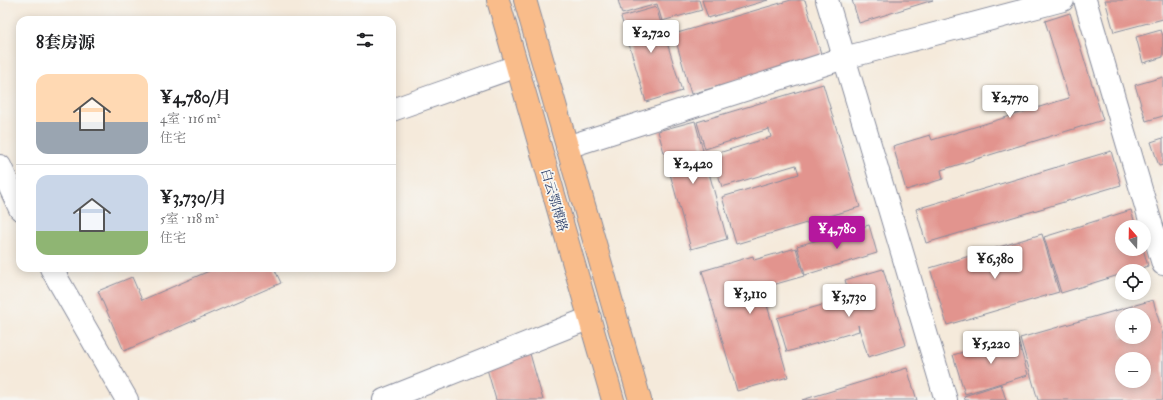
<!DOCTYPE html>
<html lang="zh">
<head>
<meta charset="utf-8">
<style>
  body { margin:0; font-family:"IM FELL Double Pica","Noto Serif SC",serif; background:#f2f2f2; color:#202124; height:100vh; display:flex; flex-direction:column; font-size:15px; white-space:nowrap }
  * { box-sizing:border-box; margin:0 }
  p { font-size:13px; color:#757577 }
  .icon { flex:none; width:22px; height:22px; fill:none; stroke:currentColor; stroke-width:2; stroke-linecap:round; stroke-linejoin:round }
  .map { position:relative; flex:1; overflow:hidden }
  .panel { position:absolute; left:16px; top:16px; width:380px; height:256px; display:flex; flex-direction:column; background:#fff; border-radius:12px; box-shadow:0 2px 10px #0003 }
  .panel>* { flex:none }
  .needle { width:26px; rotate:340deg }
  .tools { position:absolute; left:1115px; top:220px; display:grid; gap:8px }
  .tools a { display:grid; place-items:center; width:36px; height:36px; border-radius:50%; background:#fff; box-shadow:0 2px 10px #0003; font-size:20px }
  .price { position:absolute; translate:-50% -34px; padding:0 9px; border-radius:4px; background:#fff; color:#222; font-size:13px; line-height:26px; filter:drop-shadow(0 1px 2px #0008) }
  .price::after { content:''; position:absolute; left:50%; top:24px; width:12px; height:9px; margin-left:-6px; background:inherit; clip-path:polygon(0 0,100% 0,50% 100%) }
  .price.selected { background:#b5179e; color:#fff }
  ul { padding:0; list-style:none }
  li { display:flex; align-items:center; gap:12px; height:100px; padding:0 20px }
  li+li { border-top:1px solid #e0e0e0 }
  li span { display:grid; place-items:center; flex:none; width:112px; height:80px; border-radius:12px; color:#555 }
  li>.icon { margin-inline-start:auto }
  span .icon { width:48px; height:48px; fill:#fffc; stroke-width:1 }
  li b { font-size:17px }
  h2 { display:flex; justify-content:space-between; align-items:center; height:48px; padding:0 20px; font-size:17px }
  .map>svg:first-child { display:block }
  .building { fill:#e2948e; fill-rule:evenodd }
  .lines { fill:none; stroke-linecap:round; stroke-linejoin:round }
  .minor-casing { stroke:#888c9c; stroke-width:24 }
  .primary-casing { stroke:#888c9c; stroke-width:24 }
  .minor { stroke:#fff; stroke-width:22 }
  .primary { stroke:#f9bc8a; stroke-width:22 }
  .labels { text-anchor:middle; stroke-width:3.5; stroke-linejoin:round; paint-order:stroke }
  .street-label { font-size:13px; fill:#1b2f5e; stroke:#f6f6f2 }
</style>
</head>
<body>
<div class="map">
<svg width="1163" height="400" viewBox="0 0 1163 400">
  <rect width="100%" height="100%" fill="#f6f6f2"/>
  <filter id="ink" filterUnits="userSpaceOnUse"><feTurbulence type="fractalNoise" baseFrequency=".025" numOctaves="2"/><feDisplacementMap in="SourceGraphic" scale="8" xChannelSelector="R" yChannelSelector="G"/><feConvolveMatrix kernelMatrix="1 2 1 2 8 2 1 2 1" color-interpolation-filters="sRGB"/></filter>
  <filter id="wash" filterUnits="userSpaceOnUse"><feTurbulence type="fractalNoise" baseFrequency=".012" numOctaves="4" result="noise"/><feDisplacementMap in="SourceGraphic" scale="16" xChannelSelector="R" yChannelSelector="G"/><feGaussianBlur stdDeviation="0.9" result="paint"/><feColorMatrix in="noise" values="0 0 0 0 0 0 0 0 0 0 0 0 0 0 0 0 0 1.4 0 .05"/><feComposite in="paint" operator="in"/></filter>
  <g filter="url(#wash)">
    <rect width="100%" height="100%" fill="#f5eadb"/>
    <g id="blocks">
      <g class="building">
        <path d="M618 0H699L702 10 662 21 657 4 622 14Z"/>
        <path d="M702 0H768L708 18Z"/>
        <path d="M791 0H805L822 57 691 94 674 34Z"/>
        <path d="M852 0H933L859 23Z"/>
        <path d="M1105 0H1163V19L1114 32Z"/>
        <path d="M656 7 682 91 646 102 621 17Z"/>
        <path d="M1070 13 1103 120 941 170 943 179 906 190 893 146 930 135 932 140 1069 98 1045 21Z"/>
        <path d="M1161 30 1163 36V57L1143 63 1136 37Z"/>
        <path d="M1163 77V116L1146 121 1135 85Z"/>
        <path d="M823 84 860 207 736 244 722 197 799 174 796 165 722 187 712 155 771 137 769 129 705 149 697 122Z"/>
        <path d="M695 121 727 239 691 249 658 131Z"/>
        <path d="M1163 138V165L1159 166 1151 142Z"/>
        <path d="M1111 151 1121 185 926 243 916 209Z"/>
        <path d="M1131 210 1136 227H1122V249H1143L1148 266 1132 271H1122V274L1061 293 1044 237Z"/>
        <path d="M869 225 877 253 805 275 797 246Z"/>
        <path d="M1042 234 1059 292 947 325 930 268Z"/>
        <path d="M796 248 804 276 762 288 788 377 737 391 702 271 753 256 754 260Z"/>
        <path d="M216 268H274L281 283 124 351 98 291 132 277 142 300Z"/>
        <path d="M883 269 906 345 868 357 858 325 859 331 787 352 777 318 850 297 845 280Z"/>
        <path d="M1153 300 1163 335V400H1038L1020 338ZM1122 315H1144V337H1122ZM1122 359H1144V381H1122Z"/>
        <path d="M1017 336 1028 375 965 394 953 355Z"/>
        <path d="M529 350 543 400H496L485 362Z"/>
        <path d="M907 368 917 400H802Z"/>
        <path d="M1001 384 1006 400H965L964 396Z"/>
      </g>
    </g>
  </g>
  <g filter="url(#ink)">
    <use href="#blocks" fill-opacity="0" stroke="#888c9c" stroke-width="1"/>
    <g class="lines">
      <defs>
        <g id="minor">
          <path d="M827 0 946 400"/>
          <path d="M1085 0 1163 264"/>
          <path d="M392 110 517 66"/>
          <path d="M567 147 844 58 1063 0"/>
          <path d="M0 166 20 209"/>
          <path d="M51 268 127 400"/>
          <path d="M384 400 590 318"/>
        </g>
        <g id="primary">
          <path d="M498 0 613 400"/>
          <path d="M525 0 640 400"/>
        </g>
      </defs>
      <use href="#minor" class="minor-casing"/>
      <use href="#primary" class="primary-casing"/>
      <use href="#minor" class="minor"/>
      <use href="#primary" class="primary"/>
    </g>
  </g>
  <g class="labels">
    <g class="street-label">
      <text transform="translate(555 200) rotate(74)" y="5">白云鄂博路</text>
    </g>
  </g>
</svg>
<div class="tools">
<a><svg class="needle" viewBox="-14 -14 28 28"><path d="M0-13l5 13h-10z" fill="#e53935"/><path d="M0 13l5-13h-10z" fill="#757577"/></svg></a>
<a><svg class="icon" aria-label="locate" viewBox="0 0 24 24"><circle cx="12" cy="12" r="6"/><path d="M12 2v4M12 18v4M2 12h4M18 12h4"/></svg></a>
<a>+</a>
<a>−</a>
</div>
<b class="price" style="left:651px;top:54px">¥2,720</b>
<b class="price" style="left:1010px;top:119px">¥2,770</b>
<b class="price" style="left:693px;top:185px">¥2,420</b>
<b class="price selected" style="left:837px;top:250px">¥4,780</b>
<b class="price" style="left:995px;top:280px">¥6,380</b>
<b class="price" style="left:750px;top:315px">¥3,110</b>
<b class="price" style="left:849px;top:318px">¥3,730</b>
<b class="price" style="left:991px;top:365px">¥5,220</b>
<section class="panel">
<h2>8套房源<svg class="icon" aria-label="filters" viewBox="0 0 24 24"><path d="M4 7h16M4 17h16"/><circle cx="9" cy="7" r="2"/><circle cx="15" cy="17" r="2"/></svg></h2>
<ul>
<li><span style="background:linear-gradient(#ffd9b3 60%,#9aa5b1 0)"><svg class="icon" aria-label="home" viewBox="0 0 24 24"><path d="M3 11l9-7 9 7M6 9v11h12V9"/></svg></span><div><b>¥4,780/月</b><p>4室 · 116 m²</p><p>住宅</p></div></li>
<li><span style="background:linear-gradient(#c9d6e8 70%,#8fb573 0)"><svg class="icon" aria-label="home" viewBox="0 0 24 24"><path d="M3 11l9-7 9 7M6 9v11h12V9"/></svg></span><div><b>¥3,730/月</b><p>5室 · 118 m²</p><p>住宅</p></div></li>
</ul>
</section>
</div>
</body>
</html>
